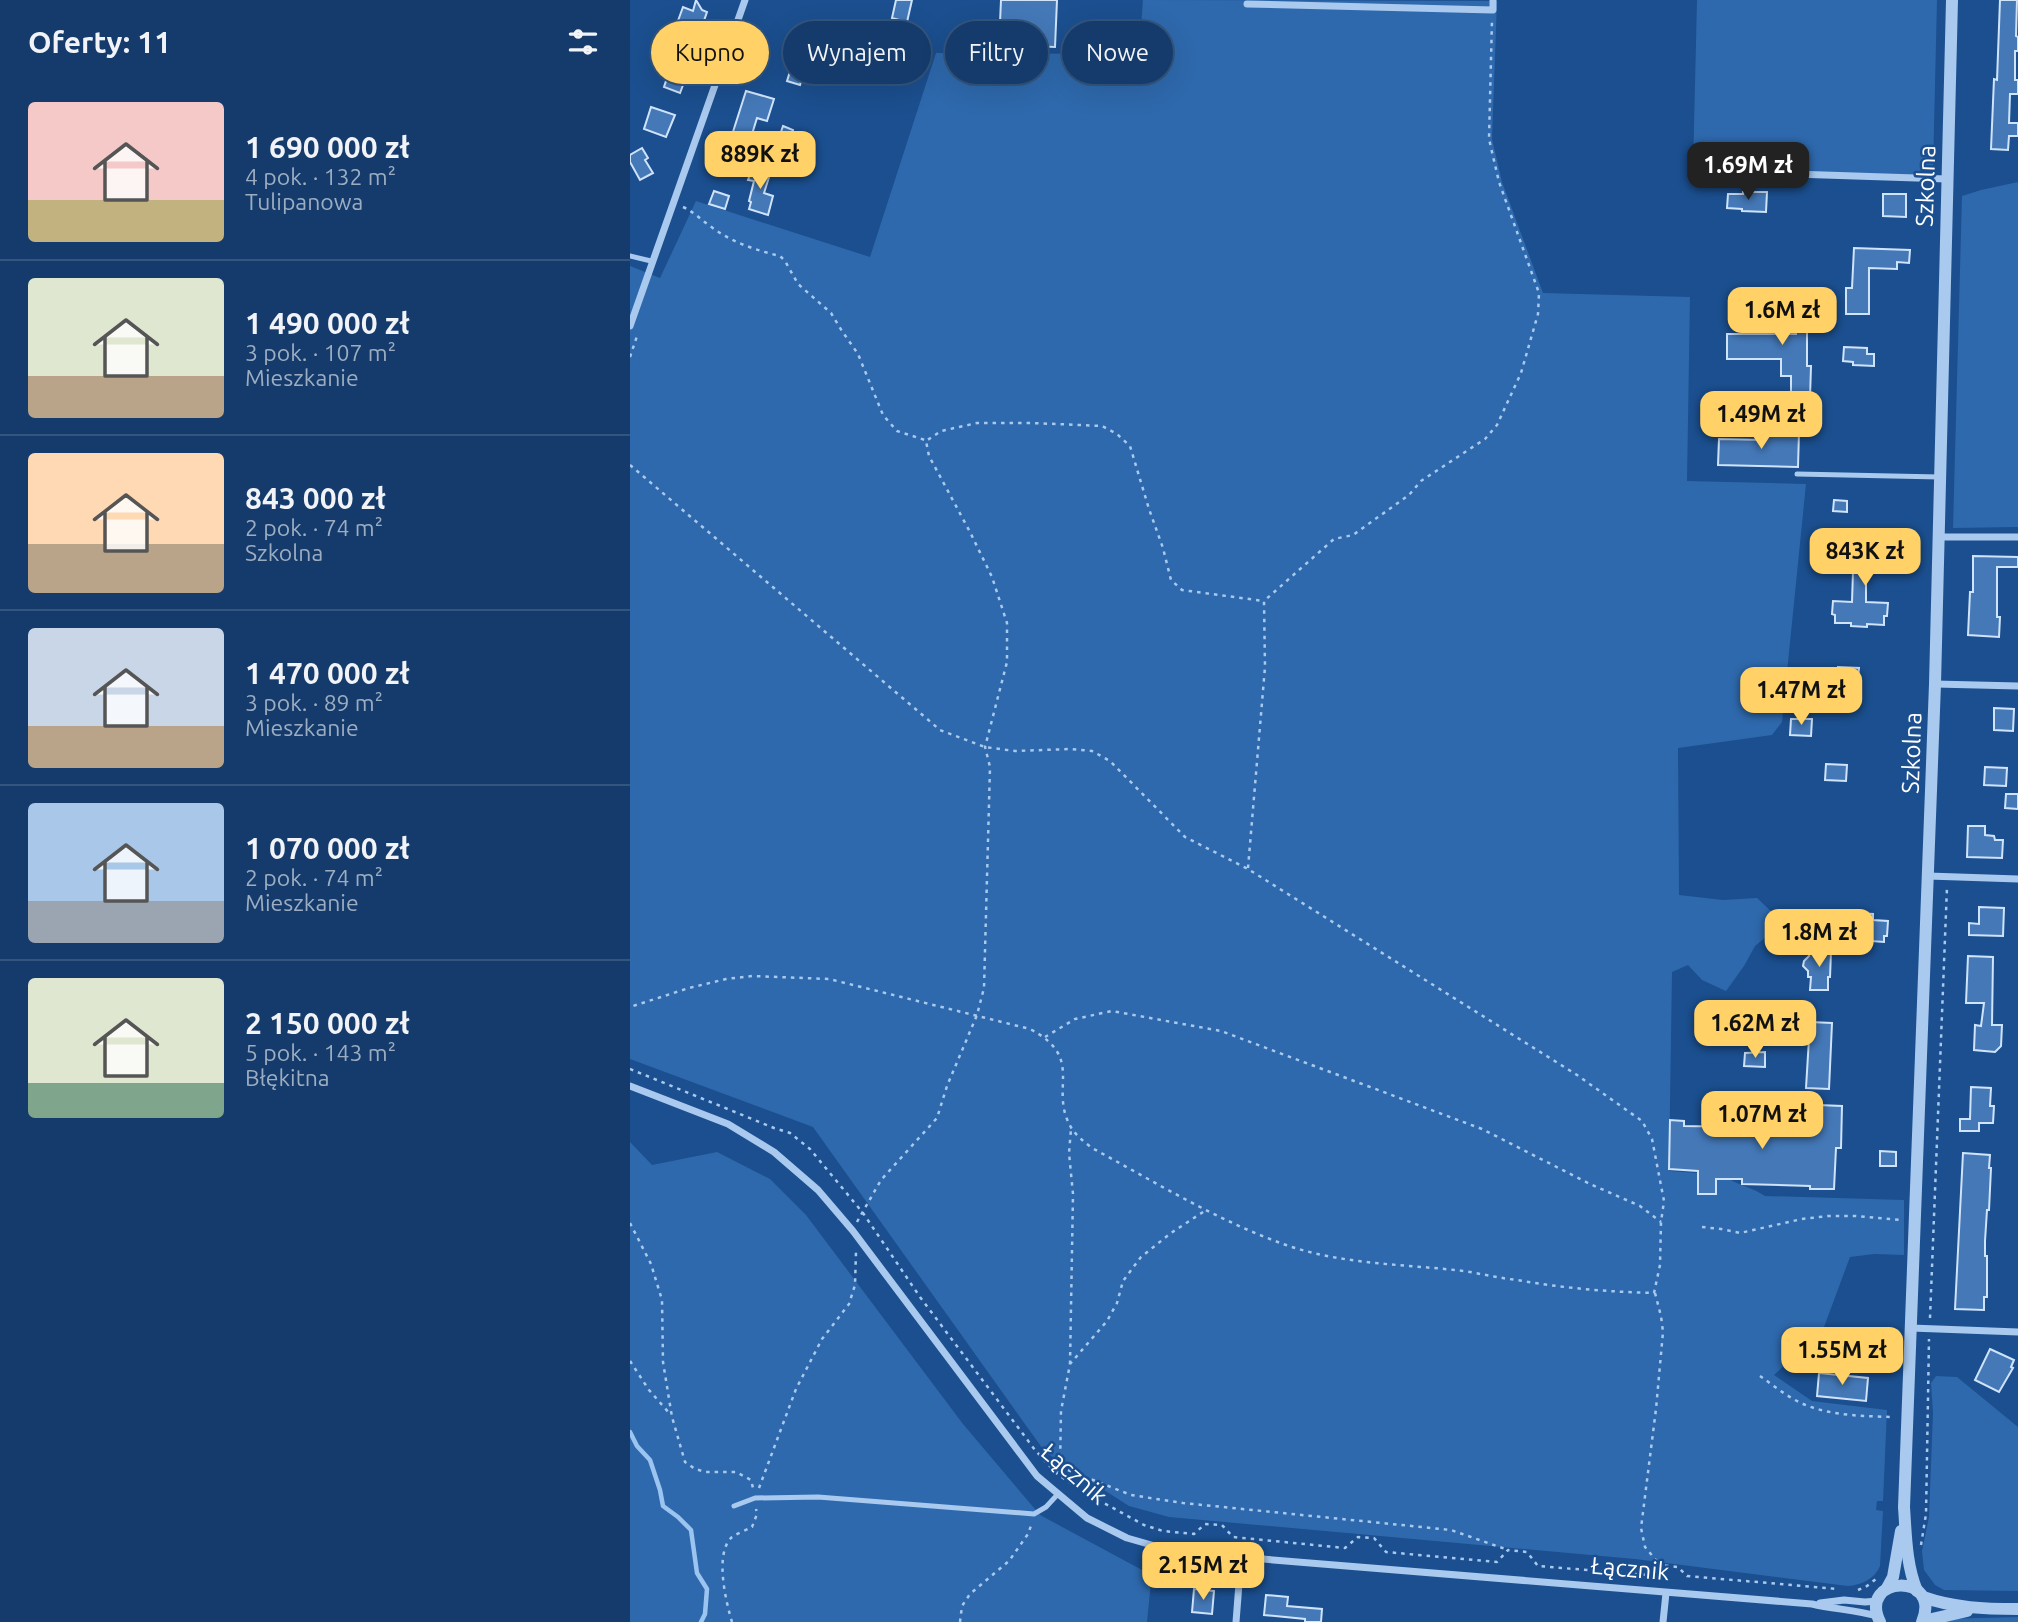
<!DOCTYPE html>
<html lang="pl">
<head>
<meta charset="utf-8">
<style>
  body { margin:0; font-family:Ubuntu,sans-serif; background:#214673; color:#f1f3f6; height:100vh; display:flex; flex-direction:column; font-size:26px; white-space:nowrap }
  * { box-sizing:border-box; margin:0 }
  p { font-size:23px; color:#9dadc1 }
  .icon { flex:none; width:38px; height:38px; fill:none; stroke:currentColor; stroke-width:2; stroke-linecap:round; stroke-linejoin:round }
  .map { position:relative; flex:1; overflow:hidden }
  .details { display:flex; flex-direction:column; background:#143b6b; width:630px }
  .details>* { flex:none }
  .banner { position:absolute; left:21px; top:21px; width:665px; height:63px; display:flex; gap:14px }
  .price { position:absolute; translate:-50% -60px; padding:0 16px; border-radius:14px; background:#ffd166; color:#111; font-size:23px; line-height:46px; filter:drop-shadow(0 2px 4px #0008) }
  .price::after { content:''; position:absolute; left:50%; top:42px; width:21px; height:16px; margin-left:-10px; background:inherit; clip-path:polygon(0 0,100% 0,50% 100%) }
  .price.current { background:#222; color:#fff }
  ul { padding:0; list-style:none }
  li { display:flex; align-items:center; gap:21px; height:175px; padding:0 28px }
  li+li { border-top:2px solid #33557e }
  li span { display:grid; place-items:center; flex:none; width:196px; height:140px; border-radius:7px; color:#555 }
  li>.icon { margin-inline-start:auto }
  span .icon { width:84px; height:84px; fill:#fffc; stroke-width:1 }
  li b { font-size:30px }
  h2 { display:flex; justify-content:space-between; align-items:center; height:84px; padding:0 28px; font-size:30px }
  .chip { padding:0 24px; border-radius:32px; background:#143b6b; box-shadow:0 7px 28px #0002,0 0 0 2px #33557e; font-size:24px; line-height:63px }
  .chip.current { background:#ffd166; color:#111 }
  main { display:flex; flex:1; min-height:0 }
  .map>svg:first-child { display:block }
  .green { fill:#2e69ad }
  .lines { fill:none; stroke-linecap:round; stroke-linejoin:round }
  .stream { stroke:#9cc4f0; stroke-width:4.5 }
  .building { fill:#4478b7; stroke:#cfe3fa; stroke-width:2 }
  .path { stroke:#a9c9ee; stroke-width:2.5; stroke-dasharray:3.5 5; stroke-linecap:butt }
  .service { stroke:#a9c9ee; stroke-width:5 }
  .minor { stroke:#a9c9ee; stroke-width:7 }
  .tertiary { stroke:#a9c9ee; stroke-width:12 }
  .labels { text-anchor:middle; stroke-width:5; stroke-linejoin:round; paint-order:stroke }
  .street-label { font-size:24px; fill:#fff; stroke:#1b4f8f }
</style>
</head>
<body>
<main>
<section class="details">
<h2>Oferty: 11<svg class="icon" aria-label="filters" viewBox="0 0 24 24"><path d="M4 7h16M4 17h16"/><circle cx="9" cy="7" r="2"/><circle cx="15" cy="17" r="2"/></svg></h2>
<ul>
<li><span style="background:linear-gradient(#f6c9c9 70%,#c2b280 0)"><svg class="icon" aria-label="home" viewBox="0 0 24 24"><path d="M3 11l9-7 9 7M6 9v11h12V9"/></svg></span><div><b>1 690 000 zł</b><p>4 pok. · 132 m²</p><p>Tulipanowa</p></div></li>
<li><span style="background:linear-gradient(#dfe7d0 70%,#b9a48a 0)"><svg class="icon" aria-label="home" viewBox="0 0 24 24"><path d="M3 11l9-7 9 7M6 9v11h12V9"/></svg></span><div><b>1 490 000 zł</b><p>3 pok. · 107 m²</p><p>Mieszkanie</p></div></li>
<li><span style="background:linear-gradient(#ffd9b3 65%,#b9a48a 0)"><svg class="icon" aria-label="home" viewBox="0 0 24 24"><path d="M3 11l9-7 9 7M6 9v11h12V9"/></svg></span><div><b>843 000 zł</b><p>2 pok. · 74 m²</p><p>Szkolna</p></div></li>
<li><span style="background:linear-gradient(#c9d6e8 70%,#b9a48a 0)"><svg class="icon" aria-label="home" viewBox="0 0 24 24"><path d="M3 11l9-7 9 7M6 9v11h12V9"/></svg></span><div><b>1 470 000 zł</b><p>3 pok. · 89 m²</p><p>Mieszkanie</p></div></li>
<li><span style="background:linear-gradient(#a9c7e8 70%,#9aa5b1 0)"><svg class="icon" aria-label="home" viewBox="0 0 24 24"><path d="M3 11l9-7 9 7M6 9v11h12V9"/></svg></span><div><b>1 070 000 zł</b><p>2 pok. · 74 m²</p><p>Mieszkanie</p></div></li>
<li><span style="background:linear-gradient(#dfe7d0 75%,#7fa58c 0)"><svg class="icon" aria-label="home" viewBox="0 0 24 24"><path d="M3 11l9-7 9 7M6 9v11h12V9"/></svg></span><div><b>2 150 000 zł</b><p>5 pok. · 143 m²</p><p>Błękitna</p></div></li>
</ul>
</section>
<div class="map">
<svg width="1388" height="1622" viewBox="0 0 1388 1622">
  <rect width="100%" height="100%" fill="#1b4f8f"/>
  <g class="green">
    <path d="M513 0 867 1 862 139 872 182 913 293 1060 297 1057 481 1176 484 1152 722 1142 735 1048 748 1049 895 1093 900 1127 898 1147 917 1142 932 1125 946 1114 966 1096 991 1072 980 1058 965 1042 972 1039 1171 1093 1175C1106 1185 1122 1187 1135 1196L1274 1200V1255L1244 1254 1220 1257 1194 1327 1144 1375 1182 1401 1257 1410 1253 1501H1247L1246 1510 1253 1511 1250 1566C1245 1579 1231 1585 1218 1586L1005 1559 539 1517 499 1506 415 1452 183 1127 0 1059V266L30 278 66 201 240 257 306 53 509 54Z"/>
    <path d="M1067 0H1307L1303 170 1296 178 1063 169Z"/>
    <path d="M1388 182V527L1323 528 1332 196 1351 190Z"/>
    <path d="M0 1142 22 1165 87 1152 140 1179 176 1215 333 1424 410 1515 514 1571 522 1572 517 1622H0Z"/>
    <path d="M1306 1376 1327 1377 1388 1427V1591L1314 1590 1305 1585 1294 1570 1292 1551 1299 1517 1303 1413 1301 1383Z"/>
    <path d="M1388 1617V1622H1304L1311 1619Z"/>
  </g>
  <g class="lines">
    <path class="stream" d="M0 1432 7 1446 20 1460 30 1490 33 1506 48 1517 61 1530 67 1573 77 1589 75 1614 71 1622"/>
  </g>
  <g class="building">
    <path d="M66 0 72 10 77 12 69 35 74 37 70 49 67 48 50 93 34 87 49 42 41 40 53 7 63 11Z"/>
    <path d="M266 0H282L277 22 262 18Z"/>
    <path d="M371 0H427L425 47 369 45Z"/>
    <path d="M1370 0H1387L1386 36 1388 37V51H1385V80H1388V94H1380L1379 123H1388V136H1379L1378 150 1361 149 1364 79 1367 80Z"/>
    <path d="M163 62 176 66 170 85 157 81Z"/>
    <path d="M116 91 144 99 137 121 127 118 119 144 101 138Z"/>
    <path d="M21 107 45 115 36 137 14 129Z"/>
    <path d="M153 126 163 130 159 143 173 147 169 160 144 152Z"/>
    <path d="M12 148 18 158 15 160 23 173 10 180 0 162V155Z"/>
    <path d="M123 166 141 171 134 193 143 196 138 215 119 209 121 202 119 201 124 181 118 180Z"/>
    <path d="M84 191 99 196 95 209 79 204Z"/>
    <path d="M1113 192H1137L1136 212 1112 211V209L1097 208 1098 194H1113Z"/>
    <path d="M1253 194H1276V217L1253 216Z"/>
    <path d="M1224 248 1280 250 1279 263 1267 262V269L1239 268V314H1216V288H1222Z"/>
    <path d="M1168 295 1192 296 1191 316 1177 315V366H1181L1180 398 1161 397V376H1151V359H1097V334H1166Z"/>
    <path d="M1214 347 1237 348V354H1244V366L1223 365V362L1213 361Z"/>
    <path d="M1136 431 1169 432 1168 467 1088 465 1089 439 1136 440Z"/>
    <path d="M1204 500 1217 501V512L1203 511Z"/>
    <path d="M1224 540H1238L1237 546 1261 548 1262 546H1275V559L1238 557 1241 569H1236V602L1258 603 1257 616H1254V625L1237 624V627L1221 626V623H1205V615L1202 614 1203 601 1222 602Z"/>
    <path d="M1343 556 1388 557V567H1367V617H1370L1369 637 1338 635 1340 592H1343Z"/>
    <path d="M1208 667 1229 668 1227 685 1207 683Z"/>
    <path d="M1364 708 1384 709 1383 731 1364 730Z"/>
    <path d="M1161 719H1182L1181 736 1160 735Z"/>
    <path d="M1196 764 1217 765 1216 781 1195 780Z"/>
    <path d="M1355 767 1377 768 1376 786 1354 785Z"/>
    <path d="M1376 794H1388V809L1375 808Z"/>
    <path d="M1338 826H1355V835L1364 836 1365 840H1373L1372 858 1337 857Z"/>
    <path d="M1349 907 1374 908 1373 936 1339 935V923L1349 924Z"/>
    <path d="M1227 913 1243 914V920L1258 921 1257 936H1254V942L1200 938 1201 922 1227 924Z"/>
    <path d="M1179 951 1201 952 1200 977H1198V990H1180L1181 977H1178V971L1173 966 1174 961 1179 956Z"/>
    <path d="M1338 956 1363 957 1362 1025H1372L1371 1046 1365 1052 1344 1050 1345 1025 1351 1026 1354 1003H1336Z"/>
    <path d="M1180 1022 1202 1023 1199 1089 1176 1088Z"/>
    <path d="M1135 1052V1067L1114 1066 1115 1053Z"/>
    <path d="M1341 1087 1361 1088 1360 1106H1364L1363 1123H1349V1131H1330V1119H1340Z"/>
    <path d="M1188 1105 1212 1106 1211 1148H1206L1204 1189H1180V1186L1112 1184V1179H1086V1194H1068V1171L1039 1169 1040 1120 1054 1121V1126L1113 1127V1125H1139V1113L1188 1115Z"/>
    <path d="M1250 1151 1266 1152V1166H1250Z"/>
    <path d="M1333 1153 1360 1155 1359 1168H1361L1359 1210H1357L1355 1241V1256H1357V1297H1354V1310L1325 1309Z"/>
    <path d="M1360 1349 1384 1360 1381 1367 1383 1368 1369 1392 1345 1380Z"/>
    <path d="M1189 1373 1238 1378 1236 1401 1187 1396Z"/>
    <path d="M564 1589 584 1591 582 1614 562 1612Z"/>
    <path d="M636 1595 658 1597 657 1606 692 1609 691 1622H675V1619L634 1615Z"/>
  </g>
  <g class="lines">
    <g class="path">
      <path d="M53 207C64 212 70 219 80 226 101 242 125 250 150 256L155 261 168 284 201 313 212 331 228 354 253 415 267 431 295 440"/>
      <path d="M0 357 8 333"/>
      <path d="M0 465 310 730 355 747 385 751 440 749 462 751 480 761 555 837 618 869 947 1075 1012 1121 1022 1139 1034 1201 1031 1222 1030 1265 1024 1293C979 1292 932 1288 887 1280 869 1278 852 1274 834 1271 774 1264 714 1265 656 1245 588 1221 525 1182 462 1148 454 1142 447 1136 442 1129 417 1089 457 1059 400 1029L199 979 122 976 96 979 59 988 0 1007"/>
      <path d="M618 868 635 667 634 601 704 539 723 535 779 495 791 481 855 439 867 425 891 373 908 314 909 293 869 182 859 139 862 20"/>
      <path d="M415 1037 445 1019 482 1011 591 1031 852 1129 960 1184 1010 1206 1031 1222"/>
      <path d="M0 1069 144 1128 160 1133 180 1149 233 1213 290 1297 405 1450 426 1473 452 1491 514 1525 533 1531 564 1534 575 1524 592 1525 603 1537 715 1548 728 1537 744 1538 756 1552 867 1562 878 1550 897 1552 908 1566 1018 1575 1030 1565 1048 1567 1057 1576 1208 1589"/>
      <path d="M227 1222 251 1180 307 1118 317 1086 347 1015 354 988 360 767 355 747 377 662V623L362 577 340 532 299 456 296 441 311 431 347 423H402L472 426 487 434 500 446 519 509 533 548 541 580 552 590 634 601"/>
      <path d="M0 1223 21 1264 32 1300 33 1362 42 1417 55 1462 65 1469 76 1472H106L121 1480 123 1488"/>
      <path d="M1072 1227 1091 1229 1110 1233 1172 1219 1198 1216H1226L1272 1220"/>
      <path d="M1025 1293 1031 1316 1033 1332 1026 1409 1011 1528 1015 1547 1030 1565"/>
      <path d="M1300 1318 1317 887"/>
      <path d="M0 1361 19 1390 40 1414"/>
      <path d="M440 1364 443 1194 439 1153 441 1129"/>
      <path d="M1130 1376C1143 1385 1156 1396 1171 1403 1199 1416 1233 1416 1263 1417"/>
      <path d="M430 1467 501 1495 553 1503 821 1530 878 1550"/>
      <path d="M426 1473 430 1467 431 1411 440 1364 477 1321 487 1303 493 1281 511 1257 541 1233 576 1210"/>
      <path d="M129 1488 166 1389 192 1339 219 1304 225 1285 226 1252"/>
      <path d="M1291 1545 1296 1514 1299 1339"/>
      <path d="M1228 1590 1237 1586 1246 1579"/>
      <path d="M102 1622C96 1602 84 1553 102 1537 108 1533 116 1530 122 1527L127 1514 126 1509"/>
      <path d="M330 1622 332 1606 340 1594 379 1561 398 1534 402 1523"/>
    </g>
    <g class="service">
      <path d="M0 256 21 261"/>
      <path d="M1167 474 1310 477"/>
      <path d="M104 1506 125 1498 188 1497 404 1514 416 1507 428 1494"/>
    </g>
    <g class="minor">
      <path d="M617 4 863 10V0"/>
      <path d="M1071 171 1317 179"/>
      <path d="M0 326 115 0"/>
      <path d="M1308 537H1388"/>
      <path d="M1305 684 1388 686"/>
      <path d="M1298 876 1388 879"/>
      <path d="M0 1086 98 1124 144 1152 188 1190 223 1231 407 1476 457 1518 497 1538 546 1552 1182 1604C1203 1609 1226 1610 1247 1616"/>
      <path d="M1281 1328 1388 1332"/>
      <path d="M1190 1603 1214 1600 1235 1602 1248 1601"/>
      <path d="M606 1622 611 1558"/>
      <path d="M1033 1622 1036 1593"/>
    </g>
    <g class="tertiary">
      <path d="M1257 1588 1263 1577 1271 1531"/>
      <path d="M1287 1591C1276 1564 1276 1535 1274 1507L1305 684 1322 0"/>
      <path d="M1293 1597C1324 1608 1355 1609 1388 1609"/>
      <path d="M1293 1621 1337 1611"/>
      <path d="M1250 1622C1227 1575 1313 1572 1292 1622"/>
    </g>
  </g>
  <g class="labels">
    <g class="street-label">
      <text transform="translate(1296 186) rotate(-88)" y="8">Szkolna</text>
      <text transform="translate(1282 753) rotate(-88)" y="8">Szkolna</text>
      <text transform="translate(444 1474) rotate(41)" y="8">Łącznik</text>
      <text transform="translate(1000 1569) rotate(5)" y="8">Łącznik</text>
    </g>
  </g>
</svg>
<b class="price" style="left:130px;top:191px">889K zł</b>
<b class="price current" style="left:1118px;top:202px">1.69M zł</b>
<b class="price" style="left:1152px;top:347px">1.6M zł</b>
<b class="price" style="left:1131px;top:451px">1.49M zł</b>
<b class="price" style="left:1235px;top:588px">843K zł</b>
<b class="price" style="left:1171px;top:727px">1.47M zł</b>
<b class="price" style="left:1189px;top:969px">1.8M zł</b>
<b class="price" style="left:1125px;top:1060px">1.62M zł</b>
<b class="price" style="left:1132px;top:1151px">1.07M zł</b>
<b class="price" style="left:1212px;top:1387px">1.55M zł</b>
<b class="price" style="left:573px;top:1602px">2.15M zł</b>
<div class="banner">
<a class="chip current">Kupno</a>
<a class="chip">Wynajem</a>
<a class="chip">Filtry</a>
<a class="chip">Nowe</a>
</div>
</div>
</main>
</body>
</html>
